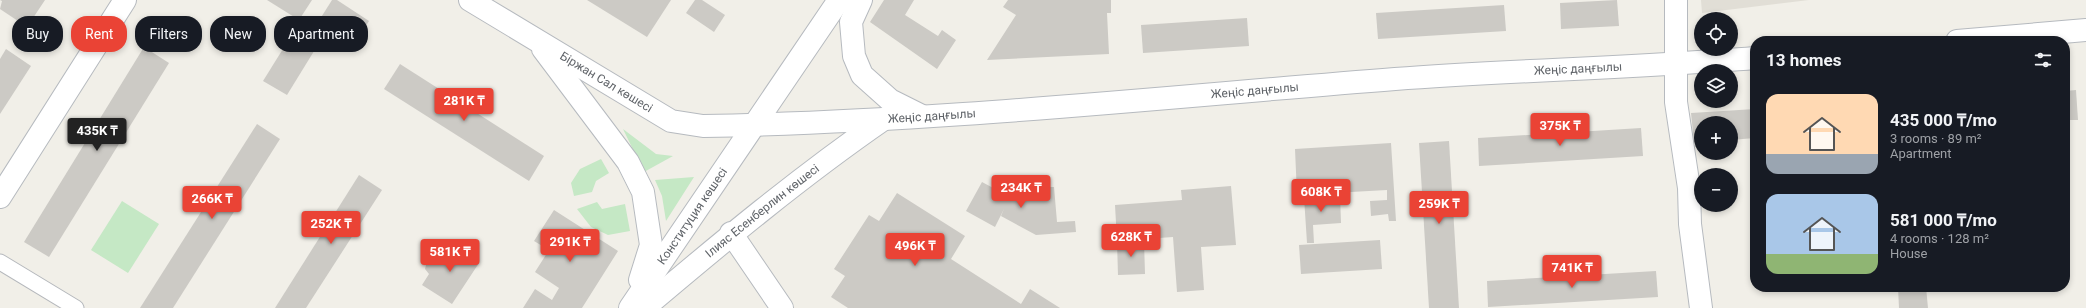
<!DOCTYPE html>
<html lang="en">
<head>
<meta charset="utf-8">
<style>
  body { margin:0; font-family:Roboto,sans-serif; background:#242831; color:#f1f3f6; height:100vh; display:flex; flex-direction:column; font-size:15px; white-space:nowrap }
  * { box-sizing:border-box; margin:0 }
  p { font-size:13px; color:#9ea1a6 }
  .icon { flex:none; width:22px; height:22px; fill:none; stroke:currentColor; stroke-width:2; stroke-linecap:round; stroke-linejoin:round }
  .map { position:relative; flex:1; overflow:hidden }
  .panel { position:absolute; left:1750px; top:36px; width:320px; height:256px; display:flex; flex-direction:column; background:#171b24; border-radius:16px; box-shadow:0 2px 6px #0003 }
  .panel>* { flex:none }
  .banner { position:absolute; left:12px; top:16px; width:380px; height:36px; display:flex; gap:8px }
  .tools { position:absolute; left:1694px; top:12px; display:grid; gap:8px }
  .tools a { display:grid; place-items:center; width:44px; height:44px; border-radius:50%; background:#171b24; box-shadow:0 2px 6px #0003; font-size:20px }
  .price { position:absolute; translate:-50% -34px; padding:0 9px; border-radius:4px; background:#ea4335; color:#fff; font-size:13px; line-height:26px; filter:drop-shadow(0 1px 2px #0008) }
  .price::after { content:''; position:absolute; left:50%; top:24px; width:12px; height:9px; margin-left:-6px; background:inherit; clip-path:polygon(0 0,100% 0,50% 100%) }
  .price.selected { background:#222; color:#fff }
  ul { padding:0; list-style:none }
  li { display:flex; align-items:center; gap:12px; height:100px; padding:0 16px }
  li span { display:grid; place-items:center; flex:none; width:112px; height:80px; border-radius:12px; color:#555 }
  li>.icon { margin-inline-start:auto }
  span .icon { width:48px; height:48px; fill:#fffc; stroke-width:1 }
  li b { font-size:17px }
  h2 { display:flex; justify-content:space-between; align-items:center; height:48px; padding:0 16px; font-size:17px }
  .pill { padding:0 14px; border-radius:16px; background:#171b24; box-shadow:0 2px 6px #0003; font-size:14px; line-height:36px }
  .pill.selected { background:#ea4335; color:#fff }
  .map>svg:first-child { display:block }
  .education { fill:#e1ded6 }
  .green { fill:#c5e8c5 }
  .building { fill:#cccac5 }
  .lines { fill:none; stroke-linecap:round; stroke-linejoin:round }
  .street-casing { stroke:#b5b8bc; stroke-width:17 }
  .secondary-casing { stroke:#b6babf; stroke-width:24 }
  .street { stroke:#fff; stroke-width:15 }
  .secondary { stroke:#fff; stroke-width:22 }
  .labels { text-anchor:middle; stroke-width:4; stroke-linejoin:round; paint-order:stroke }
  .street-label { font-size:12px; fill:#5f6368; stroke:#fff }
</style>
</head>
<body>
<div class="map">
<svg width="2086" height="308" viewBox="0 0 2086 308">
  <rect width="100%" height="100%" fill="#f1efe8"/>
  <path class="education" d="M1701 0H1809L1702 13Z"/>
  <g class="green">
    <path d="M623 129 656 154 673 156 644 172Z"/>
    <path d="M601 159 609 173 596 181 592 192 574 196 571 183 580 169Z"/>
    <path d="M694 177 666 221 662 196 655 180Z"/>
    <path d="M122 201 159 224 128 273 91 250Z"/>
    <path d="M597 202 602 209 625 204 630 231 608 235 591 227 577 209Z"/>
  </g>
  <g class="building">
    <path d="M0 0H45L27 27 0 9 2 1Z"/>
    <path d="M267 0H312L299 20Z"/>
    <path d="M332 0H337L369 21 350 50 315 27Z"/>
    <path d="M587 0H671L647 37Z"/>
    <path d="M695 0H702L725 15 714 32 686 13Z"/>
    <path d="M884 0H914L905 15 938 36 942 30 956 40 937 69 870 22Z"/>
    <path d="M1008 0H1111V13H1107L1109 54 987 60 1016 15 1003 7Z"/>
    <path d="M1617 0 1619 26 1561 29 1560 3Z"/>
    <path d="M1504 5 1506 31 1378 39 1376 13Z"/>
    <path d="M1247 18 1249 46 1143 53 1141 25Z"/>
    <path d="M296 28 319 43 287 95 263 81Z"/>
    <path d="M144 47 169 63 49 257 24 242Z"/>
    <path d="M6 49 31 66 0 114V59Z"/>
    <path d="M400 64 544 156 529 181 384 89Z"/>
    <path d="M2076 90 2078 120H2065V91Z"/>
    <path d="M1755 109V138L1731 140V123H1701V142H1694L1691 113Z"/>
    <path d="M257 124 280 139 173 308H140Z"/>
    <path d="M1641 128 1643 156 1479 166 1478 138Z"/>
    <path d="M1449 141 1459 308H1429L1419 143Z"/>
    <path d="M1391 143 1396 221H1389L1388 214 1371 216 1370 201 1387 200V190L1297 195 1295 149Z"/>
    <path d="M359 175 382 190 306 308H275Z"/>
    <path d="M982 182 1010 197 1015 187H1054L1057 222 1075 221 1076 232 1036 235 1001 216 1004 209 995 227 966 211Z"/>
    <path d="M1231 186 1236 245 1201 247 1204 290 1177 292 1173 237 1117 241 1115 205 1182 200 1181 190Z"/>
    <path d="M897 193 965 236 951 259 1021 304 1030 289 1060 308H848L831 297 845 276 834 269 869 215 879 221Z"/>
    <path d="M1340 195 1341 223 1313 225 1314 243H1307L1304 197Z"/>
    <path d="M554 210 618 251 582 308H523L535 289 552 300 559 288 535 272 549 250 534 241Z"/>
    <path d="M1380 240 1382 269 1301 274 1299 245Z"/>
    <path d="M1144 241 1145 274 1118 275 1117 242Z"/>
    <path d="M449 243 479 263 452 304 422 285 429 274 425 269 426 265 429 261 437 262Z"/>
    <path d="M1656 271 1658 297 1488 307 1487 281Z"/>
    <path d="M1898 287H1926L1928 308H1899Z"/>
  </g>
  <g class="lines">
    <defs>
      <path id="street" d="M0 262 76 308"/>
      <g id="secondary">
        <path id="s1" d="M470 0 671 121 703 126C934 122 1165 97 1395 79 1515 70 1635 68 1755 58"/>
        <path d="M861 0 851 22 854 56 862 75 890 100 922 116"/>
        <path d="M1676 0V102L1689 188 1690 224 1701 308"/>
        <path d="M1957 41 2086 30"/>
        <path d="M543 49 628 162 643 192 651 245 640 280"/>
        <path d="M0 197 125 0"/>
        <path d="M731 233 782 308"/>
        <path id="s2" d="M630 308 839 0"/>
        <path id="s3" d="M644 308C722 242 800 177 884 119"/>
      </g>
    </defs>
    <use href="#street" class="street-casing"/>
    <use href="#secondary" class="secondary-casing"/>
    <use href="#street" class="street"/>
    <use href="#secondary" class="secondary"/>
  </g>
  <g class="labels">
    <g class="street-label">
      <text dy="4" stroke="none"><textPath href="#s1" startOffset="1144">Жеңіс даңғылы</textPath></text>
      <text dy="4" stroke="none"><textPath href="#s1" startOffset="159">Біржан Сал көшесі</textPath></text>
      <text dy="4" stroke="none"><textPath href="#s1" startOffset="820">Жеңіс даңғылы</textPath></text>
      <text dy="4" stroke="none"><textPath href="#s1" startOffset="496">Жеңіс даңғылы</textPath></text>
      <text dy="4" stroke="none"><textPath href="#s3" startOffset="153">Ілияс Есенберлин көшесі</textPath></text>
      <text dy="4" stroke="none"><textPath href="#s2" startOffset="111">Конституция көшесі</textPath></text>
    </g>
  </g>
</svg>
<div class="tools">
<a><svg class="icon" aria-label="locate" viewBox="0 0 24 24"><circle cx="12" cy="12" r="6"/><path d="M12 2v4M12 18v4M2 12h4M18 12h4"/></svg></a>
<a><svg class="icon" aria-label="layers" viewBox="0 0 24 24"><path d="M12 4l9 5-9 5-9-5zM3 14l9 5 9-5"/></svg></a>
<a>+</a>
<a>−</a>
</div>
<b class="price" style="left:464px;top:122px">281K ₸</b>
<b class="price" style="left:1560px;top:147px">375K ₸</b>
<b class="price selected" style="left:97px;top:152px">435K ₸</b>
<b class="price" style="left:1021px;top:209px">234K ₸</b>
<b class="price" style="left:1321px;top:213px">608K ₸</b>
<b class="price" style="left:212px;top:220px">266K ₸</b>
<b class="price" style="left:1439px;top:225px">259K ₸</b>
<b class="price" style="left:331px;top:245px">252K ₸</b>
<b class="price" style="left:1131px;top:258px">628K ₸</b>
<b class="price" style="left:570px;top:263px">291K ₸</b>
<b class="price" style="left:915px;top:267px">496K ₸</b>
<b class="price" style="left:450px;top:273px">581K ₸</b>
<b class="price" style="left:1572px;top:289px">741K ₸</b>
<div class="banner">
<a class="pill">Buy</a>
<a class="pill selected">Rent</a>
<a class="pill">Filters</a>
<a class="pill">New</a>
<a class="pill">Apartment</a>
</div>
<section class="panel">
<h2>13 homes<svg class="icon" aria-label="filters" viewBox="0 0 24 24"><path d="M4 7h16M4 17h16"/><circle cx="9" cy="7" r="2"/><circle cx="15" cy="17" r="2"/></svg></h2>
<ul>
<li><span style="background:linear-gradient(#ffd9b3 75%,#9aa5b1 0)"><svg class="icon" aria-label="home" viewBox="0 0 24 24"><path d="M3 11l9-7 9 7M6 9v11h12V9"/></svg></span><div><b>435 000 ₸/mo</b><p>3 rooms · 89 m²</p><p>Apartment</p></div></li>
<li><span style="background:linear-gradient(#a9c7e8 75%,#8fb573 0)"><svg class="icon" aria-label="home" viewBox="0 0 24 24"><path d="M3 11l9-7 9 7M6 9v11h12V9"/></svg></span><div><b>581 000 ₸/mo</b><p>4 rooms · 128 m²</p><p>House</p></div></li>
</ul>
</section>
</div>
</body>
</html>
